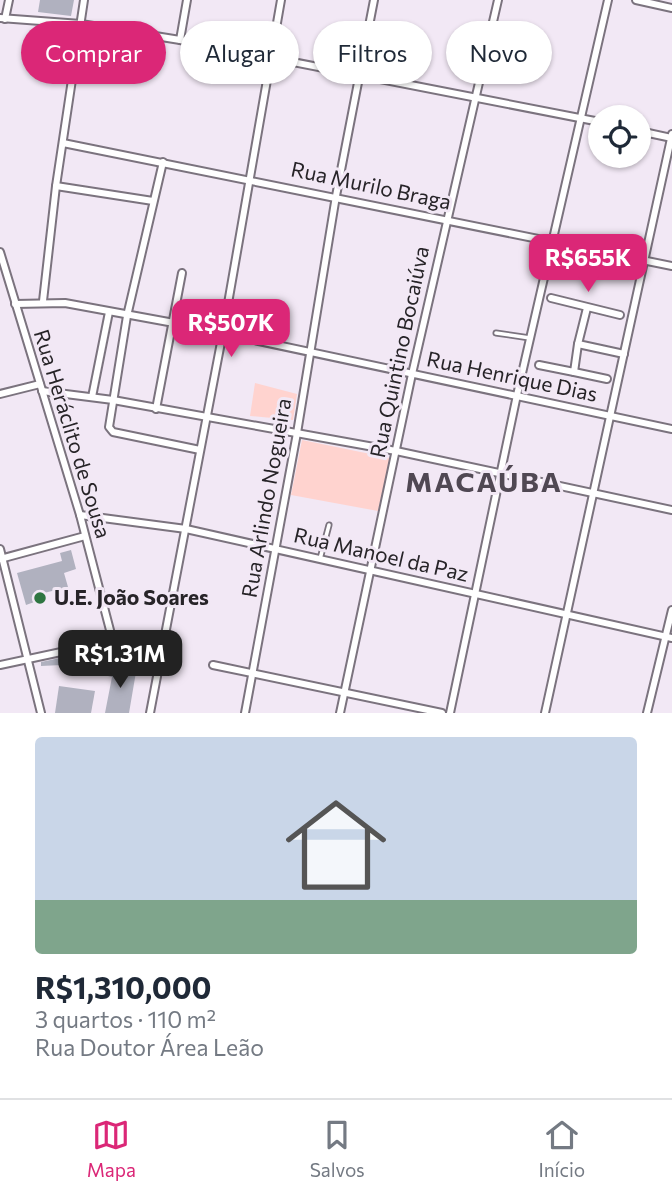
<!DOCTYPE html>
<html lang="pt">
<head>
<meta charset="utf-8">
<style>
  body { margin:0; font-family:Commissioner,sans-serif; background:#f2f2f3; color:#1f2937; height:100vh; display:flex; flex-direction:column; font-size:26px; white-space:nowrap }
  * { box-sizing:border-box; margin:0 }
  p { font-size:23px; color:#747a83 }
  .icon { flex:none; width:38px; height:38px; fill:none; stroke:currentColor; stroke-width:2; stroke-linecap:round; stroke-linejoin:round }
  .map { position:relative; height:713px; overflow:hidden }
  .details { display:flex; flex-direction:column; background:#fff; flex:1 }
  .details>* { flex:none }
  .top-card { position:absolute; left:21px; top:21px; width:630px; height:63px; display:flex; gap:14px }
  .buttons { position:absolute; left:588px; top:105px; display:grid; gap:14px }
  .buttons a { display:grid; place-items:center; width:63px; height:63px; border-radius:50%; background:#fff; box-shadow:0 2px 5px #0004; font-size:35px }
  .price { position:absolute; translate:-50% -60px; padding:0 16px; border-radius:14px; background:#db2777; color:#fff; font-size:23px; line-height:46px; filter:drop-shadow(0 2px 4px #0008) }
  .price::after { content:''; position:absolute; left:50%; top:42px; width:21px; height:16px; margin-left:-10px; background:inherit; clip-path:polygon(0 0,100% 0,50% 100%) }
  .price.current { background:#222; color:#fff }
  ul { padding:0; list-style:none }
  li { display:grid; align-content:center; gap:14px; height:371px; padding:0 35px }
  li span { display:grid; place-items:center; height:217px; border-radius:7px; color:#555 }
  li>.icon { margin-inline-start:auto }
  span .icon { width:126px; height:126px; fill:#fffc; stroke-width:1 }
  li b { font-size:30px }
  .pill { padding:0 24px; border-radius:32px; background:#fff; box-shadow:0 2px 5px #0004; font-size:24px; line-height:63px }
  .pill.current { background:#db2777; color:#fff }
  .tabs { display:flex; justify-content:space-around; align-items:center; height:98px; border-top:2px solid #e0e1e3; background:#fff; font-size:19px; color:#747a83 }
  .tabs a { display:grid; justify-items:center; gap:4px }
  .tabs .current { color:#db2777 }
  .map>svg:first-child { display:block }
  .green { fill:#ffd3cf }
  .building { fill:#b0b1bf }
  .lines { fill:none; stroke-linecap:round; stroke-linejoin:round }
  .service-casing { stroke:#7b737e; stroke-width:7 }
  .minor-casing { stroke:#7b737e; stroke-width:10 }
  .service { stroke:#fff; stroke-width:3.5 }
  .minor { stroke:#fff; stroke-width:6 }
  .poi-dot { fill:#2e7541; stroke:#f2e8f5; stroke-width:2.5 }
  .labels { text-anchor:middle; stroke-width:6; stroke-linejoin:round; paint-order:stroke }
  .street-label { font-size:21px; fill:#272428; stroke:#f2e8f5 }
  .poi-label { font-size:21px; font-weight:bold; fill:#272428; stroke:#f2e8f5; text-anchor:start }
  .district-label { font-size:28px; font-weight:bold; letter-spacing:2px; fill:#504853; stroke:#f2e8f5 }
</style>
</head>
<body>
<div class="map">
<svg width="672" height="713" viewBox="0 0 672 713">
  <rect width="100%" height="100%" fill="#f2e8f5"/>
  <g class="green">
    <path d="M255 383 297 394 293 420 250 416Z"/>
    <path d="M302 440 390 458 378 511 291 495Z"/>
  </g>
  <g class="building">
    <path d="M40 0H74L71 16 38 12Z"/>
    <path d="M71 550 76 569 64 573 68 587 36 595 37 601 26 605 17 573 62 561 60 553Z"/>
    <path d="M79 654 97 659 96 668 82 664 41 666V662Z"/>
    <path d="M105 666 136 672 129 713H105L112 677 104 675Z"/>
    <path d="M59 686 95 691 91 713H55Z"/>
  </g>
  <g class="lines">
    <defs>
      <g id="service">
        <path d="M496 333 530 338"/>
        <path d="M320 559 329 525"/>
      </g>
      <g id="minor">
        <path d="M636 0 672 8"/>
        <path d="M0 18 81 24 180 40 600 122"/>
        <path d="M5 19 9 0"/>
        <path d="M180 40 187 0"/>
        <path d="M639 131 672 138"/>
        <path d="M63 143 672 266"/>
        <path d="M163 162 127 316 109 427 113 432 200 450"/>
        <path d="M56 186 153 201"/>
        <path d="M0 252 80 515 111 634 103 643 0 665"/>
        <path d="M551 298 620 315"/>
        <path d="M43 301 56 186 84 0"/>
        <path d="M15 304 65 303 174 323 672 429"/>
        <path d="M587 308 578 344 624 354"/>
        <path d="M539 365 574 372 578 344"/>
        <path d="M574 372 607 379"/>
        <path d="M42 391 113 400 396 451 672 510"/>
        <path d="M0 394 40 384"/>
        <path d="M92 397 109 312"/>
        <path d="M156 409 182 273"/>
        <path d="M80 515 186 529 672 638"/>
        <path d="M0 549 41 713"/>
        <path d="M0 559 85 536"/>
        <path d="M213 665 442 713"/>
        <path d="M150 713 223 332 281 0"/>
        <path d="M245 713 297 433 336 196 374 0"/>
        <path d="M340 713 412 374 498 0"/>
        <path d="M450 713 517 395 608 0"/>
        <path d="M545 713 672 134"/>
        <path d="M647 713 672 610"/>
      </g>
    </defs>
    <use href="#service" class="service-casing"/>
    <use href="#minor" class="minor-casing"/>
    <use href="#service" class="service"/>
    <use href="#minor" class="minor"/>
  </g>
  <circle class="poi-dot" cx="40" cy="598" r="7"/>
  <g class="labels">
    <g class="street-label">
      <text transform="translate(371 186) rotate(12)" y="7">Rua Murilo Braga</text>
      <text transform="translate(400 352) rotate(-78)" y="7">Rua Quintino Bocaiúva</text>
      <text transform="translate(512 377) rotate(12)" y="7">Rua Henrique Dias</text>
      <text transform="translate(72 434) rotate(73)" y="7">Rua Heráclito de Sousa</text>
      <text transform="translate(267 498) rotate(-80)" y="7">Rua Arlindo Nogueira</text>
      <text transform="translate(381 555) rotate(13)" y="7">Rua Manoel da Paz</text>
    </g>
    <g class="poi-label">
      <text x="54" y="605">U.E. João Soares</text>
    </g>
    <g class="district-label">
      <text x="484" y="492">MACAÚBA</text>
    </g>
  </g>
</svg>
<div class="buttons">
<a><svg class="icon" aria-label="locate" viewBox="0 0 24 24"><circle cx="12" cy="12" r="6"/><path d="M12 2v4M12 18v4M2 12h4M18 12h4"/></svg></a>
</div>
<b class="price" style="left:588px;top:294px">R$655K</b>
<b class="price" style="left:231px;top:359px">R$507K</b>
<b class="price current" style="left:120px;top:690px">R$1.31M</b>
<div class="top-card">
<a class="pill current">Comprar</a>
<a class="pill">Alugar</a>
<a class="pill">Filtros</a>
<a class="pill">Novo</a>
</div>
</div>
<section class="details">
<ul>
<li><span style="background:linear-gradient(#c9d6e8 75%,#7fa58c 0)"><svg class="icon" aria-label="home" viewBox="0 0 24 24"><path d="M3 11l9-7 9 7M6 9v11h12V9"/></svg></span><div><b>R$1,310,000</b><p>3 quartos · 110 m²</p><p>Rua Doutor Área Leão</p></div></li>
</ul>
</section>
<nav class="tabs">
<a class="current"><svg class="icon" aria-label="map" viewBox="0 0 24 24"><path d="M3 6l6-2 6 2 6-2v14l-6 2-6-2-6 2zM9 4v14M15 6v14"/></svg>Mapa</a>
<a><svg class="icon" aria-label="saved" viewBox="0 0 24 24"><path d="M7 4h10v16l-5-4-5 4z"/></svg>Salvos</a>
<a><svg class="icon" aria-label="home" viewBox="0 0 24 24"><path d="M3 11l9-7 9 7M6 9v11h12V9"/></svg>Início</a>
</nav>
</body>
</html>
